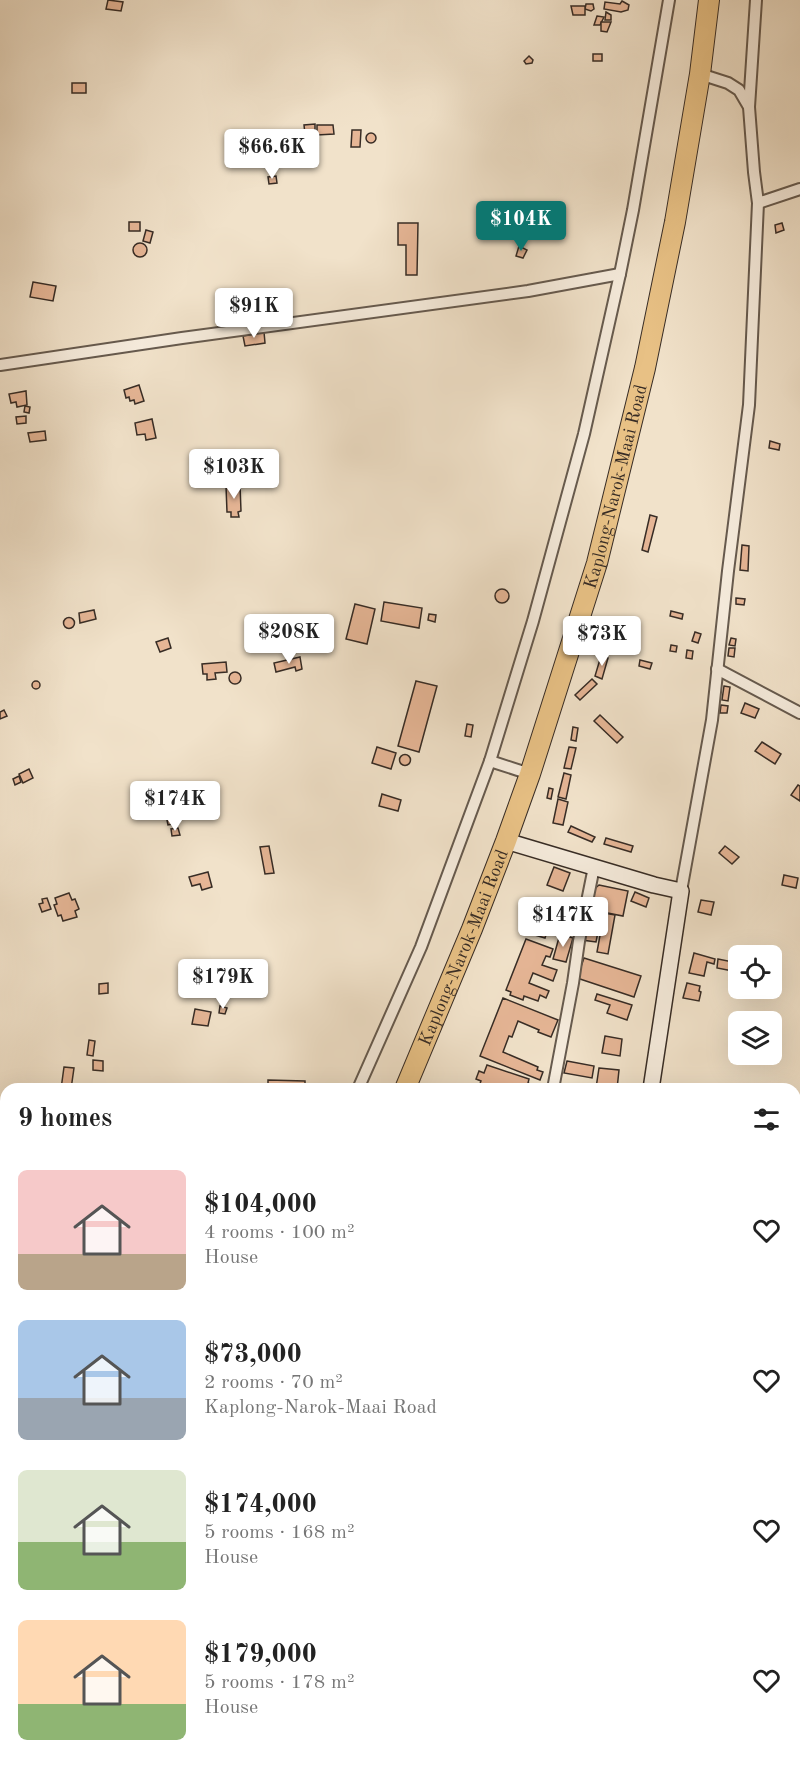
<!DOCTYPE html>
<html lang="en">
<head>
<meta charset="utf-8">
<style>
  body { margin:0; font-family:"Old Standard TT",serif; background:#f6f6f6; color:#222; height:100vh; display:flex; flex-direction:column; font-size:22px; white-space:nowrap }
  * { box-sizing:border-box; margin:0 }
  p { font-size:20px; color:#767676 }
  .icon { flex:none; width:33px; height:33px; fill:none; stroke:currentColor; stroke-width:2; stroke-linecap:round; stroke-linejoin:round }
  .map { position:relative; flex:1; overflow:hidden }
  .panel { position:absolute; left:0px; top:1083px; width:801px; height:686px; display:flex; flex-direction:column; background:#fff; border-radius:18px 18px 0 0; box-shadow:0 6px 24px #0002 }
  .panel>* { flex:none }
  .tools { position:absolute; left:728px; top:945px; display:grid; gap:12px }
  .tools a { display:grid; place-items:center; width:54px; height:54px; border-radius:9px; background:#fff; box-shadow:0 6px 24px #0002; font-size:30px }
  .price { position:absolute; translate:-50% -51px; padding:0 14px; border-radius:6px; background:#fff; color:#222; font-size:20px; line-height:39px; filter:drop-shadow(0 2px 3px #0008) }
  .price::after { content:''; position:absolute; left:50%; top:36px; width:18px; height:14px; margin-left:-9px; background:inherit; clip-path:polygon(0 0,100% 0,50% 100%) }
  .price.selected { background:#0f766e; color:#fff }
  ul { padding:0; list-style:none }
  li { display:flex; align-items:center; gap:18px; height:150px; padding:0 18px }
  li span { display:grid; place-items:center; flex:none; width:168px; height:120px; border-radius:9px; color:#555 }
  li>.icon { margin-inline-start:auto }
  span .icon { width:72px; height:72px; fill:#fffc; stroke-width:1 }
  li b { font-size:26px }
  h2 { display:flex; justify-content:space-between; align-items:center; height:72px; padding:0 18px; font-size:26px }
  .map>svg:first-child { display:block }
  .building { fill:#e6b696; stroke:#372c25; stroke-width:1.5 }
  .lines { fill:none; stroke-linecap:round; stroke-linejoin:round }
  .street-casing { stroke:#665a4e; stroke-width:14 }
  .secondary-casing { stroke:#372c25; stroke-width:18 }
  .highway-casing { stroke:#372c25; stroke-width:22 }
  .street { stroke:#f6ecdd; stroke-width:10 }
  .secondary { stroke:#f6ecdd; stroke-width:15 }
  .highway { stroke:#e8c185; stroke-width:20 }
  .labels { text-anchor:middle; stroke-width:5; stroke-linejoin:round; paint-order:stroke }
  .street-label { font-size:18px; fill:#372c25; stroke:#f6ecdd }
</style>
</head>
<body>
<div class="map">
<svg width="800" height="1768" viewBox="0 0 800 1768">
  <rect width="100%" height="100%" fill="#f1e2ca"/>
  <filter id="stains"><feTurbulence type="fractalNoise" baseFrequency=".00333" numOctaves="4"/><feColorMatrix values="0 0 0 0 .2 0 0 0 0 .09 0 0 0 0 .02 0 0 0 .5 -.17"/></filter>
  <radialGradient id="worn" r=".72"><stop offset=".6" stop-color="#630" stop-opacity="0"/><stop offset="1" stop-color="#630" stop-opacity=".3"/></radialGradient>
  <g class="building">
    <path d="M108 0 123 2 121 11 106 9Z"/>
    <path d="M622 1 629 5 628 10 621 12 604 9 605 2 620 4Z"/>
    <path d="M586 4H593L594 9 591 11 585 9Z"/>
    <path d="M571 6H585V15H573Z"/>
    <path d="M606 12 611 15V20H605Z"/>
    <path d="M597 16 604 17 600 25H594Z"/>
    <path d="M601 22H611L607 32 601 31Z"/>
    <rect x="593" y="54" width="9" height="7"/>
    <path d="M529 56 533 60 532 63 526 64 524 61Z"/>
    <rect x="72" y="83" width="14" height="10"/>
    <path d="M315 124V134H305L304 125Z"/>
    <path d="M317 125H333L334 134 317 135Z"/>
    <path d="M352 130H361L360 147H351Z"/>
    <circle cx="371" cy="138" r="5"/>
    <path d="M276 176 277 183 269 184 268 177Z"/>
    <rect x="129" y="222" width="11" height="9"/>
    <path d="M398 223H418L417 275H406V245H398Z"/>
    <path d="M782 223 784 230 776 233 775 225Z"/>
    <path d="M146 230 153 232 150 243 143 241Z"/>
    <circle cx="140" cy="250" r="7"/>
    <path d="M519 246 527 250 523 258 516 256Z"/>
    <path d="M33 282 56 286 53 301 30 297Z"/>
    <path d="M264 332 265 343 245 346 243 336Z"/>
    <path d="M139 385 144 401 135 404 134 400 130 401 129 397 126 398 124 390Z"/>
    <path d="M26 391 27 405 17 407 16 402 11 403 9 394Z"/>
    <path d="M25 406 30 407 29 413 24 412Z"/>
    <path d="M26 416V423L17 424 16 417Z"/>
    <path d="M152 419 156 438 146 440 145 434 137 435 135 423Z"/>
    <path d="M45 431 46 440 30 442 28 433Z"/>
    <path d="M770 441 780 444 779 450 769 448Z"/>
    <path d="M235 457 237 483 224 484 221 458Z"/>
    <path d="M240 485 241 511 238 512 239 517H231V512H227L226 486Z"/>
    <path d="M650 515 657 517 648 552 642 550Z"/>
    <path d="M742 545 749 546 748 571 740 570Z"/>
    <circle cx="502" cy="596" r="7"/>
    <path d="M736 598 745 599 744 605 736 604Z"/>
    <path d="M384 602 422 608 419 628 381 621Z"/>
    <path d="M355 604 375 609 367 644 346 639Z"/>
    <path d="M94 610 96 619 80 623 79 613Z"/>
    <path d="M671 611 683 614 682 619 670 616Z"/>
    <path d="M429 614 436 615 435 622 428 620Z"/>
    <circle cx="69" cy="623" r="5.5"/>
    <path d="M695 632 701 634 698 643 692 641Z"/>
    <path d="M168 638 171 648 160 652 156 642Z"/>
    <path d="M731 638 736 639 735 646 729 645Z"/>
    <path d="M671 645 677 646 676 652 670 651Z"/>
    <path d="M729 648H735L734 657 728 656Z"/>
    <path d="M687 650 693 651 692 659 686 658Z"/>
    <path d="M601 656 608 658 602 679 595 676Z"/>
    <path d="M300 657 302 669 296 671 295 667 276 672 274 663Z"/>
    <path d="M640 660 652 663 650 669 639 666Z"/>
    <path d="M226 662 227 672 215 673 216 679 207 680V674H203L202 664Z"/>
    <circle cx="235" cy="678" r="6"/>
    <path d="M592 679 597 684 580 700 575 695Z"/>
    <circle cx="36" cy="685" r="4"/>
    <path d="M416 681 437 686 419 752 398 746Z"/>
    <path d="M724 686 730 687 728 701 722 700Z"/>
    <path d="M745 703 759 709 755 718 741 713Z"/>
    <path d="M721 705 728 706 727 713H720Z"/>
    <path d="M4 710 7 716 0 719V712Z"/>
    <path d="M600 715 623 737 617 743 594 721Z"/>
    <path d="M467 724 473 725 471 737 465 736Z"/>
    <path d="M573 727 578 728 576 741 571 740Z"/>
    <path d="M762 742 781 754 775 764 755 751Z"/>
    <path d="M377 747 396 753 391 769 372 763Z"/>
    <path d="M569 747 576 748 571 769 564 768Z"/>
    <circle cx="405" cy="760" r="5.5"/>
    <path d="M29 769 33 778 23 783 19 774Z"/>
    <path d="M564 773 571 775 566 799 558 797Z"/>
    <path d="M19 776 21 782 15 785 13 779Z"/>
    <path d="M798 785 800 786V801L791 795Z"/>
    <path d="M549 788 553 789 551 799 547 798Z"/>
    <path d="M382 794 401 800 398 811 379 806Z"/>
    <path d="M558 799 568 802 563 825 553 823Z"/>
    <path d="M176 813 179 823 168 825 166 815Z"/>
    <path d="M571 826 595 837 592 842 568 832Z"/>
    <path d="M178 828 180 835 172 836 171 829Z"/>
    <path d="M606 838 633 846 631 852 604 844Z"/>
    <path d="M269 846 274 873 265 874 260 847Z"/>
    <path d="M725 846 739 857 732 864 719 853Z"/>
    <path d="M554 867 570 873 563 891 547 885Z"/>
    <path d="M208 872 212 887 202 890 200 884 192 886 189 877Z"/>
    <path d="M784 875 798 878 796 888 782 885Z"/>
    <path d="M599 885 628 891 623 916 602 912 596 942 582 940 592 891Z"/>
    <path d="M635 892 649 898 646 907 631 901Z"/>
    <path d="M69 893 72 900 75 899 79 909 75 911 77 917 63 921 61 915 58 916 54 905 57 904 55 898Z"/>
    <path d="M47 898 51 909 42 912 39 904 43 903 42 899Z"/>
    <path d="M701 900 714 902 711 915 698 912Z"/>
    <path d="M557 904 576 911 572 923 552 916 545 938 528 933 537 906 554 912Z"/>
    <path d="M604 913 615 915 608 954 597 952Z"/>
    <path d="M560 934 573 938 566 962 553 959Z"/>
    <path d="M526 939 553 949 550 957 546 956 542 965 557 970 553 981 533 973 529 983 549 991 546 998 540 995 538 1001 524 996 523 1000 510 995 511 992 506 990Z"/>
    <path d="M694 953 715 959 714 964 707 962 704 976 689 973Z"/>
    <path d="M584 958 641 976 634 997 577 978Z"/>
    <path d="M718 959 738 963V972L717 968Z"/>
    <path d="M108 983V993L99 994V984Z"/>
    <path d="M687 983 700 986 699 991 701 992 699 1001 683 998Z"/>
    <path d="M742 988H751L749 997 740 995Z"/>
    <path d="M597 994 632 1005 627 1020 607 1013 610 1005 595 1000Z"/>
    <path d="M503 998 558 1020 551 1037 538 1032 539 1030 518 1021 512 1037 509 1036 503 1052 538 1067 537 1070 543 1072 540 1080 480 1056Z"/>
    <path d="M220 1006 227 1008 225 1014 219 1013Z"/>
    <path d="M195 1009 211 1012 208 1026 192 1024Z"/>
    <path d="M605 1036 622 1039 620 1056 602 1053Z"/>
    <path d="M89 1040 95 1041 93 1056 87 1055Z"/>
    <path d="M93 1060 103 1061V1071L93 1070Z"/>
    <path d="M567 1061 594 1066 592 1078 564 1073Z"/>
    <path d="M487 1065 529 1079 528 1083 541 1089H520L511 1086 510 1089H478L481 1081 476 1079 479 1071 484 1073Z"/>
    <path d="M64 1067 74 1068 71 1089H61Z"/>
    <path d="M599 1068 619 1070 617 1089H586L587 1087 596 1088Z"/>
    <path d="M268 1080 305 1081V1089H268Z"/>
    <path d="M800 1723V1738L797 1739 795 1736V1726Z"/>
    <path d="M664 1762H680L682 1764 678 1768H670Z"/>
  </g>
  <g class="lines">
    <defs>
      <g id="street">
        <path d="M700 74 728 83 739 90 749 107 754 172 758 203 800 189"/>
        <path d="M749 107 756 0"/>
        <path d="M0 365 182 338 528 291 620 274"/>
        <path d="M717 669 800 713"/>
        <path d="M490 761 530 774"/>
        <path d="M681 891 712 720 728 571 749 405 758 203"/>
        <path d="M358 1089 421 947 490 761 533 621 584 434 620 274 633 210 669 0"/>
        <path d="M553 1089 573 983 579 941 594 867"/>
        <path d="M0 1731 6 1722"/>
        <path d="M543 1768 552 1762"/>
      </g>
      <g id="secondary">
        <path d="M506 841 654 885 681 891 651 1089"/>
        <path d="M795 1632 800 1637"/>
        <path d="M407 1762 408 1768"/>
      </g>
      <g id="highway">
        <path id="s1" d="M405 1089 472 929 506 841 530 774 597 563 645 368 675 222 700 74 709 0"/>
        <path d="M23 1768 27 1762"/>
      </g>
    </defs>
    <use href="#street" class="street-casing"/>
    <use href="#secondary" class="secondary-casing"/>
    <use href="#highway" class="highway-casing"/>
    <use href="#street" class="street"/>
    <use href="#secondary" class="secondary"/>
    <use href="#highway" class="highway"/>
  </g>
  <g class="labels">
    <g class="street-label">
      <text dy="6" stroke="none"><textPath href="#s1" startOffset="639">Kaplong-Narok-Maai Road</textPath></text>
      <text dy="6" stroke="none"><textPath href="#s1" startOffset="153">Kaplong-Narok-Maai Road</textPath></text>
    </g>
  </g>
  <rect width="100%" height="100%" filter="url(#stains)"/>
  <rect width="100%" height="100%" fill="url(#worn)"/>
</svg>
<div class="tools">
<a><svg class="icon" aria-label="locate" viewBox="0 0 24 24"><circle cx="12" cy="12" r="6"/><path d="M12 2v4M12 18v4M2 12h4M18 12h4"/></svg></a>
<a><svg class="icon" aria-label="layers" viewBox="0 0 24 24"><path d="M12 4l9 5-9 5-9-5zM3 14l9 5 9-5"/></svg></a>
</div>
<b class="price" style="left:272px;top:180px">$66.6K</b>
<b class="price selected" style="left:521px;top:252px">$104K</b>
<b class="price" style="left:254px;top:339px">$91K</b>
<b class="price" style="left:234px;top:500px">$103K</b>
<b class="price" style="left:289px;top:665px">$208K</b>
<b class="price" style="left:602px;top:667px">$73K</b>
<b class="price" style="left:175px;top:832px">$174K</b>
<b class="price" style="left:563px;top:948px">$147K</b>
<b class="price" style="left:223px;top:1010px">$179K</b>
<section class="panel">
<h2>9 homes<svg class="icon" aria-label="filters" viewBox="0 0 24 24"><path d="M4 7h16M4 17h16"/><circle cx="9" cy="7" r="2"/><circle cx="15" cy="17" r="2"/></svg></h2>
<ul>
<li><span style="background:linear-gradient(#f6c9c9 70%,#b9a48a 0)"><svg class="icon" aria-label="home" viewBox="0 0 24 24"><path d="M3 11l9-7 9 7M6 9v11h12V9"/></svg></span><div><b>$104,000</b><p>4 rooms · 100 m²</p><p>House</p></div><svg class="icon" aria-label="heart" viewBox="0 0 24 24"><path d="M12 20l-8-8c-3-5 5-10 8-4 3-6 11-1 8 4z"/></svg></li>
<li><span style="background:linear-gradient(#a9c7e8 65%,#9aa5b1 0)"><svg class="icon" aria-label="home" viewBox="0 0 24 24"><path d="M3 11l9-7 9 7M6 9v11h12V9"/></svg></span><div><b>$73,000</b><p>2 rooms · 70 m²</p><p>Kaplong-Narok-Maai Road</p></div><svg class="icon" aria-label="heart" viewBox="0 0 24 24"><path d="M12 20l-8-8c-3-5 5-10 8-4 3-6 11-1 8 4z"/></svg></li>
<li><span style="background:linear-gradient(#dfe7d0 60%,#8fb573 0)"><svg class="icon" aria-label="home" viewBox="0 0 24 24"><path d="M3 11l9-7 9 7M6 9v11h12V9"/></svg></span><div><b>$174,000</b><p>5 rooms · 168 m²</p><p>House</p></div><svg class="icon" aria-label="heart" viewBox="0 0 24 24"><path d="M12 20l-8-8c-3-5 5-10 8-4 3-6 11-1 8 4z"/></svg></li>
<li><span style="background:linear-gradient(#ffd9b3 70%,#8fb573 0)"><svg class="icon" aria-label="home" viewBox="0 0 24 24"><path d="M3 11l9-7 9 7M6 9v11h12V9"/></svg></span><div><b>$179,000</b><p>5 rooms · 178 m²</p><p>House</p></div><svg class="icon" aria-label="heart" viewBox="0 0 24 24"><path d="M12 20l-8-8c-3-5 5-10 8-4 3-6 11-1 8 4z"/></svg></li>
</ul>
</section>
</div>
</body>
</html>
